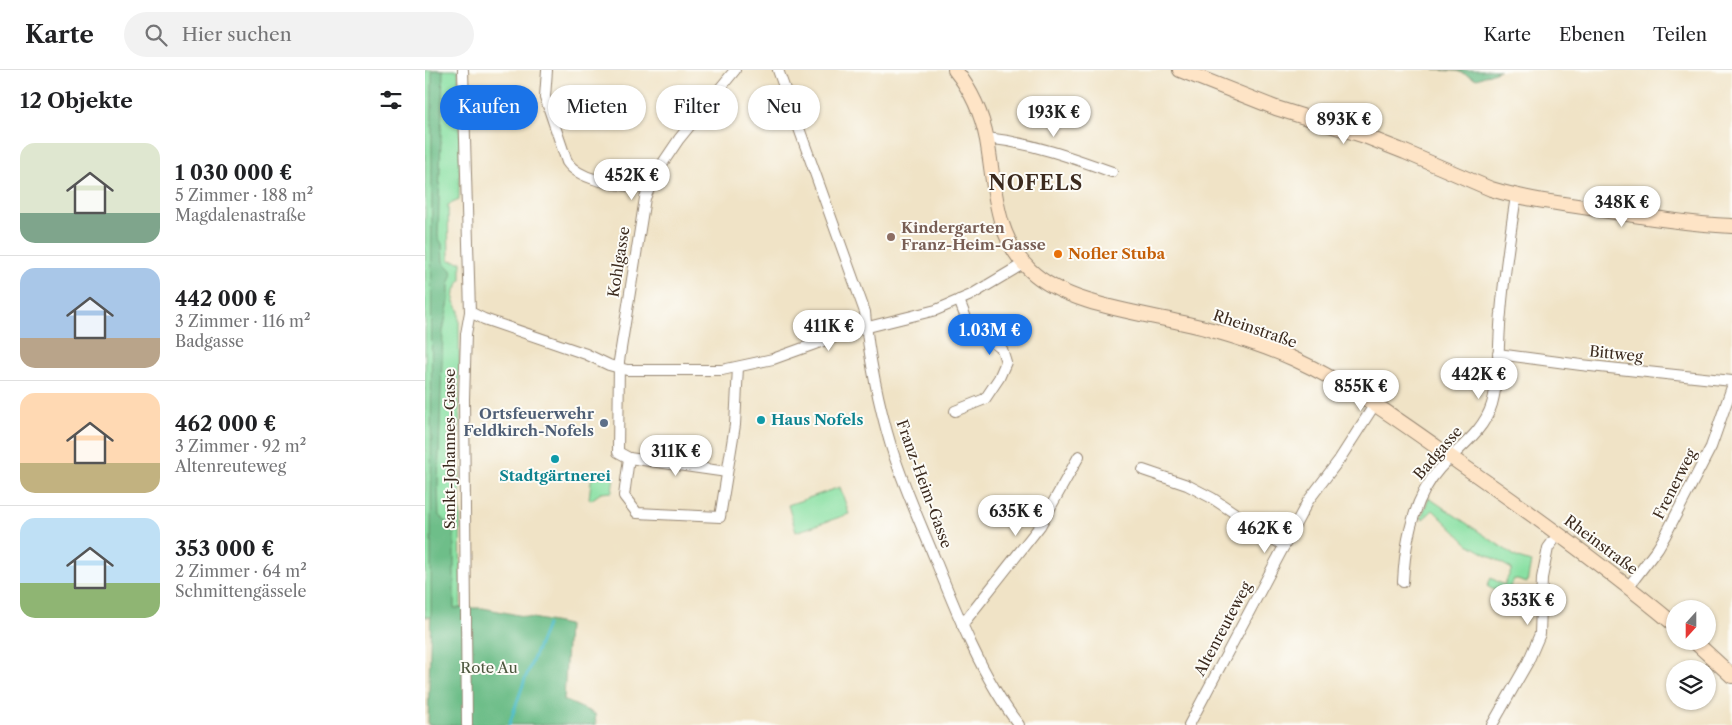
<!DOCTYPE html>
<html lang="de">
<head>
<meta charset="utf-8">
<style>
  body { margin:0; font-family:"Libre Caslon Text",serif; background:#f2f2f2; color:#202124; height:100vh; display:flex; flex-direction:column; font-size:19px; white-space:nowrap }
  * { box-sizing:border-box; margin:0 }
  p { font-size:16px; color:#757577 }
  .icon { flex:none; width:28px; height:28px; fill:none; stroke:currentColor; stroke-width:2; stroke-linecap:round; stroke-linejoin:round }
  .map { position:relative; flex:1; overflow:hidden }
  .panel { display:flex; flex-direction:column; background:#fff; width:425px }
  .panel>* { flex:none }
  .hud { position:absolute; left:15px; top:15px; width:475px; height:45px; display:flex; gap:10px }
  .needle { width:32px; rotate:201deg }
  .fabs { position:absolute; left:1241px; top:530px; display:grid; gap:10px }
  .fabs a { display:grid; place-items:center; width:50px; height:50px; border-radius:50%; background:#fff; box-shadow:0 1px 4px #0004; font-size:25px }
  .price { position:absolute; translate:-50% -42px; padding:0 11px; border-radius:18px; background:#fff; color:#222; font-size:16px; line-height:32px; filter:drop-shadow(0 1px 2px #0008) }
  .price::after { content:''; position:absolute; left:50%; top:30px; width:15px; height:11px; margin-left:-8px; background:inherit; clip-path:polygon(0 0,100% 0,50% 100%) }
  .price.active { background:#1a73e8; color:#fff }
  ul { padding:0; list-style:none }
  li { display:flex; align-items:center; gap:15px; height:125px; padding:0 20px }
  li+li { border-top:1px solid #e0e0e0 }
  li span { display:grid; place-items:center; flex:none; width:140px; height:100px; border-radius:15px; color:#555 }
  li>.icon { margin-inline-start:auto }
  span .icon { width:60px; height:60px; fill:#fffc; stroke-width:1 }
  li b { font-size:21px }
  h2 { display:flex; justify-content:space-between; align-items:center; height:60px; padding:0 20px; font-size:21px }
  .tag { padding:0 18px; border-radius:22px; background:#fff; box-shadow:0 1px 4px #0004; font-size:18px; line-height:45px }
  .tag.active { background:#1a73e8; color:#fff }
  header { display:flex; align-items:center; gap:30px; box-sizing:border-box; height:70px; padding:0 25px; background:#fff; border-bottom:1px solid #e0e0e0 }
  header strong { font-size:24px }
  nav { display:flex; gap:28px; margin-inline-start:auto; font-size:18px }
  .search { width:350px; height:45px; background:#f2f2f2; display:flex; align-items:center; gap:12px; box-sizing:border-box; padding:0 18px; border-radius:28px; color:#757577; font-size:19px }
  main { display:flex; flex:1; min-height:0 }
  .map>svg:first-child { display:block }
  .green { fill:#89e0a3; stroke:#628560 }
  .forest { fill:#6ebe89; stroke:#547454 }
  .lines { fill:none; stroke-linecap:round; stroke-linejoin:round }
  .stream { stroke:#51beca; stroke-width:3 }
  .minor-casing { stroke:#968672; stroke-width:12 }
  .secondary-casing { stroke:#968672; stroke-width:16 }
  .minor { stroke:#fff; stroke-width:10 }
  .secondary { stroke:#fee4c6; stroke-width:14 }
  .education-dot { fill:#8d6e63; stroke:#fdfcf7; stroke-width:2 }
  .food-dot { fill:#e8710a; stroke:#fdfcf7; stroke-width:2 }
  .culture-dot { fill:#0f9aa8; stroke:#fdfcf7; stroke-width:2 }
  .service-dot { fill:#5c6f8a; stroke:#fdfcf7; stroke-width:2 }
  .labels { text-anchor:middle; stroke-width:4; stroke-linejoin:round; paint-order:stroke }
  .education-label { font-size:15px; font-weight:bold; fill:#785e54; stroke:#fdfcf7; text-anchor:start }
  .food-label { font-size:15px; font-weight:bold; fill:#c56008; stroke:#fdfcf7; text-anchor:start }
  .street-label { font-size:15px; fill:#3b2a1e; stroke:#fdfcf7 }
  .service-label { font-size:15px; font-weight:bold; fill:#4e5e75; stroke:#fdfcf7; text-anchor:end }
  .culture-label { font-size:15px; font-weight:bold; fill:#0d838f; stroke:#fdfcf7; text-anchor:start }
  .park-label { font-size:15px; fill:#4e583f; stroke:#fdfcf7 }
  .district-label { font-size:20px; font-weight:bold; letter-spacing:1px; fill:#3b2a1e; stroke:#fdfcf7 }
</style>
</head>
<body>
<header>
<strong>Karte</strong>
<div class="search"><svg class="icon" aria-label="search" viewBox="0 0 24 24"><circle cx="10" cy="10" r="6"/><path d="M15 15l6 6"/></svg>Hier suchen</div>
<nav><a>Karte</a><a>Ebenen</a><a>Teilen</a></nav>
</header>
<main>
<section class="panel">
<h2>12 Objekte<svg class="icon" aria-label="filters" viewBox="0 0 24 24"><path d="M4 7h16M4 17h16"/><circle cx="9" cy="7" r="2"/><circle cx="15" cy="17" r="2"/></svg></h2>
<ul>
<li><span style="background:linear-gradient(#dfe7d0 70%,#7fa58c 0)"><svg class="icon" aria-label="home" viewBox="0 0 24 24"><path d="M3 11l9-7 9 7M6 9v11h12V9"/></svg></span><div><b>1 030 000 €</b><p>5 Zimmer · 188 m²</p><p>Magdalenastraße</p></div></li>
<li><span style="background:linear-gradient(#a9c7e8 70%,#b9a48a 0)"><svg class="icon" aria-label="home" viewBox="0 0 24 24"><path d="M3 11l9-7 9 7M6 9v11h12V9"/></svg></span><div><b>442 000 €</b><p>3 Zimmer · 116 m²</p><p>Badgasse</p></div></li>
<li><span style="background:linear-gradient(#ffd9b3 70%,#c2b280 0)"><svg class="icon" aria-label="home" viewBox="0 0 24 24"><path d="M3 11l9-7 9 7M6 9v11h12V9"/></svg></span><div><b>462 000 €</b><p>3 Zimmer · 92 m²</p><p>Altenreuteweg</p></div></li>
<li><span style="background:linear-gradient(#bfe0f5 65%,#8fb573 0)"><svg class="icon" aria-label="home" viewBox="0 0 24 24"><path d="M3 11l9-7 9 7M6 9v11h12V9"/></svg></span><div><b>353 000 €</b><p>2 Zimmer · 64 m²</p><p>Schmittengässele</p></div></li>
</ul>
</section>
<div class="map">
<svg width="1307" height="655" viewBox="0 0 1307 655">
  <rect width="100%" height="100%" fill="#fdfcf7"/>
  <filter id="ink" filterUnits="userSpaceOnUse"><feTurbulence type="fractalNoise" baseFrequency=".02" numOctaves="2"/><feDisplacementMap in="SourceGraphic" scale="10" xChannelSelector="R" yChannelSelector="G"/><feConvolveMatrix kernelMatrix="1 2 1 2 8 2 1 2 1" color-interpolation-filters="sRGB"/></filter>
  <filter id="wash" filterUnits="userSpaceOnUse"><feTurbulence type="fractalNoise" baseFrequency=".0096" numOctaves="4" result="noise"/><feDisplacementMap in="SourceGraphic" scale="20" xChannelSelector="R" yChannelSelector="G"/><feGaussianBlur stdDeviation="1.12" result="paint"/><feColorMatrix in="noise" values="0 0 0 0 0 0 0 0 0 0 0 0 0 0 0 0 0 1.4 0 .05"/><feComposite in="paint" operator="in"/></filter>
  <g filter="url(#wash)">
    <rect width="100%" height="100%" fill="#f0e3c6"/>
    <g class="green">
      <path d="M0 0H33L35 49 34 130 23 135 24 190 36 192V210L30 220 29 232 34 240 36 547H0Z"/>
      <path d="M167 403 189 406 187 422 176 423 166 430 164 429Z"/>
      <path d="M415 417 424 444 371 462 363 435Z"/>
      <path d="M1004 428 1093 488 1106 492 1102 513 1089 509 1080 527 1062 516 1066 508 1079 515 1087 499 1043 474 1008 440 998 449 996 448Z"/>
    </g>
    <g class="forest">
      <path d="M7 0H18L13 167 17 174 18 192 26 200 27 206 24 215V231L18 261 13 416 14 446 29 458V538H58L143 555 139 630 170 644 171 655H3L6 539Z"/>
      <path d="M1009 0H1075L1052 9 1032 1Z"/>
    </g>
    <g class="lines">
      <path class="stream" d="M84 655 100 609 122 555"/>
    </g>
  </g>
  <g filter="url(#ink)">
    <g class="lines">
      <defs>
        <g id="minor">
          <path d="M38 0 45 242 41 264 39 329 42 655"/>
          <path d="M122 0 120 27 142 92C156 113 200 115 224 119"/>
          <path d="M310 0 254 69 231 103 220 128 194 291 193 382 204 388 199 426 212 443 295 447 310 355 313 297"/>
          <path d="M353 0 440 242C443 284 454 336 466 376 478 415 495 452 510 489 532 544 558 609 594 655"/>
          <path d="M562 68C606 73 646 87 687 102"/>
          <path d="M45 242 59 249 161 284 184 295 202 300H297L348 289 423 262 511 240 546 225 598 194"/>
          <path d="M1073 284 1156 295 1307 311"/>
          <path d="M530 341 560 329 574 308 581 292 577 279 555 263 541 248 534 230"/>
          <path d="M204 388 302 402"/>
          <path d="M718 400 762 415 787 428 859 476"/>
          <path d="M978 512C980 472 988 428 1015 398 1034 378 1059 361 1067 334 1075 305 1073 272 1076 243 1079 204 1085 165 1091 126"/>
          <path d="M1204 516 1233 478 1240 466 1286 377 1307 317"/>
          <path d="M537 555 615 456 654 386"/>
          <path d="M764 655 883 431 914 390 950 334"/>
          <path d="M1067 655 1103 592 1115 564 1117 508 1123 478 1134 463"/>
        </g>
        <g id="secondary">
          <path d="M530 0C546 20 557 44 562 70 570 115 569 166 605 200 645 239 733 244 787 260 815 268 843 277 869 289 930 317 983 357 1037 395 1110 446 1182 498 1250 555"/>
          <path d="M755 0 851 38 937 65 980 82 1066 119C1102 130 1141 134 1178 140 1221 147 1264 154 1307 156"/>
          <path d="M1269 571 1307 606"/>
        </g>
      </defs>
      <use href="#minor" class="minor-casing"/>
      <use href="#secondary" class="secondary-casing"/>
      <use href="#minor" class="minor"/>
      <use href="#secondary" class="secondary"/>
    </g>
  </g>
  <circle class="education-dot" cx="466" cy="167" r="5"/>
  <circle class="food-dot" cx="633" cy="184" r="5"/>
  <g class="culture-dot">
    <circle cx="336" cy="350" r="5"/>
    <circle cx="130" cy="389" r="5"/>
  </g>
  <circle class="service-dot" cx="179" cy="353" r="5"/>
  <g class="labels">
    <g class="education-label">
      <text x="476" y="163">Kindergarten<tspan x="476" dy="17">Franz-Heim-Gasse</tspan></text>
    </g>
    <g class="food-label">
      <text x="643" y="189">Nofler Stuba</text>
    </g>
    <g class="street-label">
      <text transform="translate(194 192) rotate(-81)" y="5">Kohlgasse</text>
      <text transform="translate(830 259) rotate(19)" y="5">Rheinstraße</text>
      <text transform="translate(1191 284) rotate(6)" y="5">Bittweg</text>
      <text transform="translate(25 379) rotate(-90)" y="5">Sankt-Johannes-Gasse</text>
      <text transform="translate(1013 383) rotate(-49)" y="5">Badgasse</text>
      <text transform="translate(499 414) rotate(70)" y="5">Franz-Heim-Gasse</text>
      <text transform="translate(1250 414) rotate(-63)" y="5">Frenerweg</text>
      <text transform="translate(1176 475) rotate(37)" y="5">Rheinstraße</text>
      <text transform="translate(798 559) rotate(-62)" y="5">Altenreuteweg</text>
    </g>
    <g class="service-label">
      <text x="169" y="349">Ortsfeuerwehr<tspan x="169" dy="17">Feldkirch-Nofels</tspan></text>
    </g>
    <g class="culture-label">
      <text x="346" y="355">Haus Nofels</text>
      <text x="130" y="411" text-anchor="middle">Stadtgärtnerei</text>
    </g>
    <g class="park-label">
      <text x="64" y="603">Rote Au</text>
    </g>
    <g class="district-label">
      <text x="611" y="120">NOFELS</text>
    </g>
  </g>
</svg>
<div class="fabs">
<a><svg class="needle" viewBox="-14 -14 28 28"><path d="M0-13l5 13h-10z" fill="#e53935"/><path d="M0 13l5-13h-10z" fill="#757577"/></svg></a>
<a><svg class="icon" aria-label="layers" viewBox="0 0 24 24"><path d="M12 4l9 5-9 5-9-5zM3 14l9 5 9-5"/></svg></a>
</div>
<b class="price" style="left:629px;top:68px">193K €</b>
<b class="price" style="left:919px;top:75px">893K €</b>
<b class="price" style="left:207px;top:131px">452K €</b>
<b class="price" style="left:1197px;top:158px">348K €</b>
<b class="price" style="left:404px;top:282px">411K €</b>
<b class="price active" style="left:565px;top:286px">1.03M €</b>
<b class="price" style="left:1054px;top:330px">442K €</b>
<b class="price" style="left:936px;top:342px">855K €</b>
<b class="price" style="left:251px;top:407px">311K €</b>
<b class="price" style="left:591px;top:467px">635K €</b>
<b class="price" style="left:840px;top:484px">462K €</b>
<b class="price" style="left:1103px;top:556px">353K €</b>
<div class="hud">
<a class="tag active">Kaufen</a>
<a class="tag">Mieten</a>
<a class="tag">Filter</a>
<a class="tag">Neu</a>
</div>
</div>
</main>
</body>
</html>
